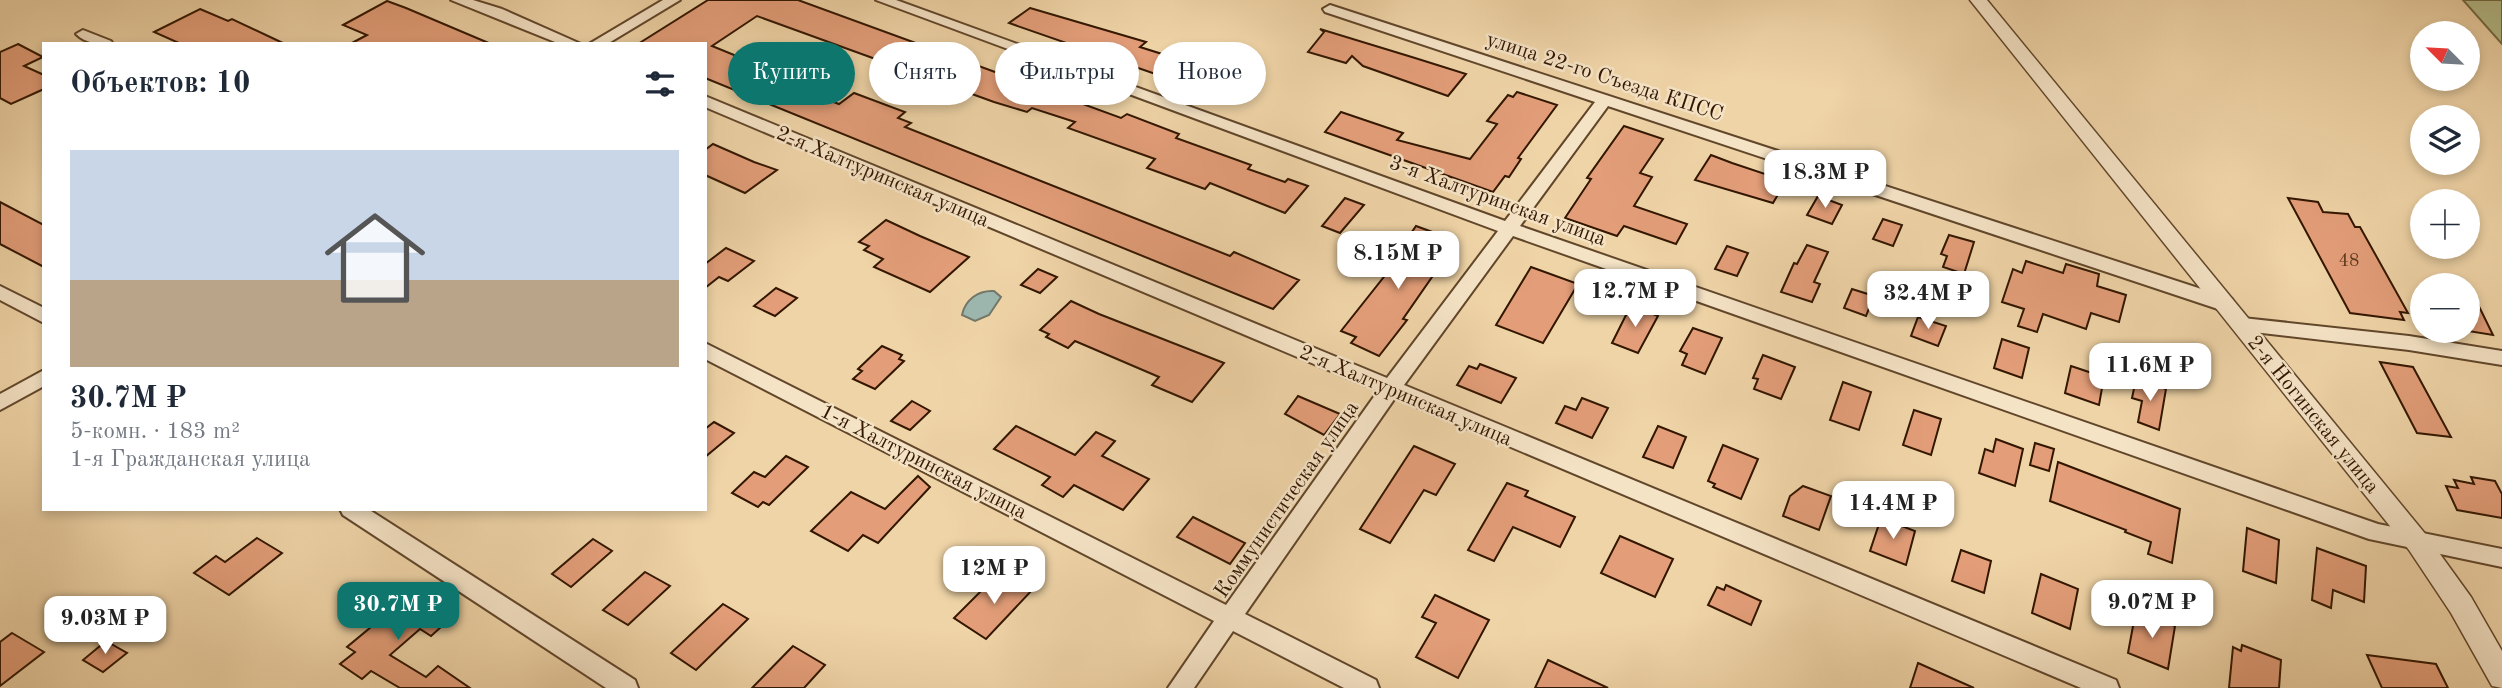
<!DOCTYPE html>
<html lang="ru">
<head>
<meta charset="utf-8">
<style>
  body { margin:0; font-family:"Old Standard TT",serif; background:#f2f2f3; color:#1f2937; height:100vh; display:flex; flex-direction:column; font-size:26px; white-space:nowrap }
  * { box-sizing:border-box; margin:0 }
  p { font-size:23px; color:#747a83 }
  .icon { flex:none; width:38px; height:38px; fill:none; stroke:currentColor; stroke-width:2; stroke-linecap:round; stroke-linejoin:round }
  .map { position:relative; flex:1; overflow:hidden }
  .drawer { position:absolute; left:42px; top:42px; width:665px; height:469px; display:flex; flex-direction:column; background:#fff; border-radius:0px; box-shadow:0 4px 10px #0003 }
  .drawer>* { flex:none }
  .hud { position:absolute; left:728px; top:42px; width:665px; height:63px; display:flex; gap:14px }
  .needle { width:46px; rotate:294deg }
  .tools { position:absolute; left:2410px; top:21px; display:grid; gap:14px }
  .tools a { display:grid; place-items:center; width:70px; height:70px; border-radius:50%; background:#fff; box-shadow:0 4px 10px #0003; font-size:35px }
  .price { position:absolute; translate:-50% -60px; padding:0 16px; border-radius:14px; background:#fff; color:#222; font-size:23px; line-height:46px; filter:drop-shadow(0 2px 4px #0008) }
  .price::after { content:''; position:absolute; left:50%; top:42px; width:21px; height:16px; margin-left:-10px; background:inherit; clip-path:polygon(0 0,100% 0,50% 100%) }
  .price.selected { background:#0f766e; color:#fff }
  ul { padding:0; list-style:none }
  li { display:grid; align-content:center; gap:14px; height:371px; padding:0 28px }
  li span { display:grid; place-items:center; height:217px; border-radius:0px; color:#555 }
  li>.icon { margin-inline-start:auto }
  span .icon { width:126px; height:126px; fill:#fffc; stroke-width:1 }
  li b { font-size:30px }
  h2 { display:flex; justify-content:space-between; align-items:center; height:84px; padding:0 28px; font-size:30px }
  .pill { padding:0 24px; border-radius:32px; background:#fff; box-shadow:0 4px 10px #0003; font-size:24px; line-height:63px }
  .pill.selected { background:#0f766e; color:#fff }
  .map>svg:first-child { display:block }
  .green { fill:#b5be8a; stroke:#746a45; stroke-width:2 }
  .water { fill:#9cb7af; stroke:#727769; stroke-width:2 }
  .building { fill:#e39e79; stroke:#321600; stroke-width:2 }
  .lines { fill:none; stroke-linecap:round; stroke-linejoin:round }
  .minor-casing { stroke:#61462a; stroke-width:4 }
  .tertiary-casing { stroke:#61462a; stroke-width:3 }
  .minor { fill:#f5e3c6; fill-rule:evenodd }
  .tertiary { fill:#f5e3c6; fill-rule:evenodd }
  .labels { text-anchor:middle; stroke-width:5; stroke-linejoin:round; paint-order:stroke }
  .number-label { font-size:18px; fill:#5e381e }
  .street-label { font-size:21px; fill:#321600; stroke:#f5e3c6 }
</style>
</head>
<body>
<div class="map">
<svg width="2502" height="688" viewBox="0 0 2502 688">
  <rect width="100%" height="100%" fill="#efd4a7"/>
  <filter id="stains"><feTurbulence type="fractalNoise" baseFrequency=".00286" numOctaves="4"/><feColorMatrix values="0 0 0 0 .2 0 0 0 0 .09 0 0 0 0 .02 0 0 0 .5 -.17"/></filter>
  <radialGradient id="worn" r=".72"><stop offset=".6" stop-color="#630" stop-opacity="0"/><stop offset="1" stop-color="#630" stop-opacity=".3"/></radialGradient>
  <path class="green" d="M2463 0H2502V44Z"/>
  <path class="water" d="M994 291 1001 297 989 315 975 321 962 315C965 300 978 290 994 291Z"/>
  <g class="building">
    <path d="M708 0H798L1121 118 1127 114 1179 134 1176 138 1251 165 1248 169 1285 182 1288 179 1308 186 1285 213 1210 183 1205 189 1147 168 1155 159 1068 128 1075 122 1032 108 1027 112 994 102 757 16 712 46 739 57 736 61 774 75 769 78 839 104 854 93 905 112 898 118 911 123 905 127 1230 256 1234 252 1299 280 1273 309 705 78V44H638Z"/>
    <path d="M387 1 406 8 491 44H350L367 35 343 25Z"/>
    <path d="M1030 8 1146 42 1140 47 1254 83 1236 102 1009 23Z"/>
    <path d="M200 9 228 21 232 19 285 44H181L154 32Z"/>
    <path d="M1320 29 1415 58 1466 74 1448 96 1363 66 1352 56 1346 63 1308 52 1324 32Z"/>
    <path d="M18 44 43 57 24 66 44 75V89L11 104 0 98V52Z"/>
    <path d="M1517 92 1557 105 1518 158 1521 159 1509 177 1505 176 1493 192 1325 132 1341 112 1403 133 1397 140 1470 159 1497 124 1487 121 1508 95 1513 97Z"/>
    <path d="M1624 126 1663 139 1640 173 1652 177 1634 206 1687 224 1676 244 1624 226 1617 236 1565 218 1591 179 1587 178Z"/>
    <path d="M713 144 754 162 777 170 745 193 705 175V150Z"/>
    <path d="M1711 155 1732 163 1786 181 1773 203 1695 180Z"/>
    <path d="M1818 196 1842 205 1832 224 1807 215Z"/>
    <path d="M1345 198 1364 205 1340 233 1322 226Z"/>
    <path d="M2288 198 2318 202 2323 212 2348 214 2355 227H2360L2408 313 2400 312 2404 320 2350 313Z"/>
    <path d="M0 202 44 225V267L0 244Z"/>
    <path d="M1883 219 1902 225 1893 246 1873 239Z"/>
    <path d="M886 220 920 236 969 257 930 292 874 267 883 259 864 250 869 246 859 242Z"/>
    <path d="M1416 226 1457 241 1403 319 1407 320 1379 356 1351 343 1356 337 1341 331 1398 259 1394 258Z"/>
    <path d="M1949 235 1974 242 1964 274 1943 267 1947 256 1941 254Z"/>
    <path d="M1807 245 1828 252 1814 282 1820 284 1812 302 1781 292 1794 263 1797 264Z"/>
    <path d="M1727 246 1748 253 1737 276 1715 269Z"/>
    <path d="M726 248 754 261 728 281 719 277 705 288V264Z"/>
    <path d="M2026 261 2063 273 2066 264 2099 274 2097 286 2126 295 2119 322 2091 313 2086 329 2043 314 2037 332 2018 326 2024 309 2002 302 2013 269 2022 273Z"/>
    <path d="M1531 267 1578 284 1543 343 1496 325Z"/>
    <path d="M1038 269 1057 277 1040 293 1021 285Z"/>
    <path d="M2468 284 2493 335 2468 331Z"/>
    <path d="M776 288 797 298 775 316 754 306Z"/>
    <path d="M1852 289 1874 296 1866 316 1844 308Z"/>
    <path d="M1071 301 1099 314 1224 363 1192 402 1152 385 1159 377 1075 341 1068 348 1046 337 1049 334 1040 330Z"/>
    <path d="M1631 305 1658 316 1638 353 1612 343Z"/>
    <path d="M1918 317 1946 326 1938 346 1911 336Z"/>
    <path d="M1693 328 1722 338 1705 374 1682 365 1687 354 1680 351Z"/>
    <path d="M2002 339 2029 348 2022 378 1994 368Z"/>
    <path d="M882 346 902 355 899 359 904 361 875 389 853 379 862 371 858 369Z"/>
    <path d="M1763 355 1795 367 1781 399 1754 389 1758 379 1753 378Z"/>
    <path d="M2380 362 2413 367 2451 437 2417 433Z"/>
    <path d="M1480 364 1516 378 1501 403 1457 385 1469 366 1477 369Z"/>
    <path d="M2071 366 2104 377 2099 405 2065 393Z"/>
    <path d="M2136 379 2166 389 2159 430 2138 422 2142 401 2132 398Z"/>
    <path d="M1843 382 1871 392 1859 430 1830 420Z"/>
    <path d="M1298 396 1340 414 1324 435 1285 414Z"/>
    <path d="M1582 398 1608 408 1592 438 1556 423 1565 406 1576 410Z"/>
    <path d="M912 401 930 411 910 430 891 421Z"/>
    <path d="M1914 410 1941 419 1931 455 1903 445Z"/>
    <path d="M714 422 734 433 705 457V429Z"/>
    <path d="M1016 426 1075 455 1096 432 1115 441 1102 456 1149 479 1123 510 1074 485 1063 497 1042 485 1050 477 994 449Z"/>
    <path d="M1658 426 1686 437 1673 468 1643 457Z"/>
    <path d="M1996 439 2023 449 2015 486 1979 473 1985 449 1993 452Z"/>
    <path d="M2035 443 2054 449 2049 471 2030 465Z"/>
    <path d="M1723 445 1758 459 1741 499 1713 487 1715 484 1708 481Z"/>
    <path d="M1414 446 1455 464 1436 495 1424 490 1390 543 1360 529Z"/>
    <path d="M786 456 808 467 769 505 763 502 758 507 732 493 754 472 765 477Z"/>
    <path d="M2058 462 2180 509 2172 563 2148 554 2151 542 2125 532 2126 530 2050 501Z"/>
    <path d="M918 476 930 487 878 543 863 535 848 551 811 531 851 492 885 509Z"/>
    <path d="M2471 477 2495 481 2502 494V518L2457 510 2446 486 2458 488 2454 480 2474 484Z"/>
    <path d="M1507 483 1528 491 1525 496 1575 517 1560 547 1513 527 1494 561 1468 550Z"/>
    <path d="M1803 486 1831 496 1819 530 1783 516 1790 496Z"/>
    <path d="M1193 517 1245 543 1230 564 1177 537Z"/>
    <path d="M1881 518 1915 531 1906 565 1870 551Z"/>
    <path d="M2247 528 2279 540 2276 583 2243 571Z"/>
    <path d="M1620 536 1673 559 1655 597 1601 573Z"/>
    <path d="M257 538 282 553 229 595 194 573 216 556 225 562Z"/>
    <path d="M593 539 612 551 571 587 552 574Z"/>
    <path d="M2317 548 2366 566 2364 602 2333 590 2331 608 2312 600Z"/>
    <path d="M1961 550 1991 561 1984 593 1952 581Z"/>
    <path d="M645 572 670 586 628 625 603 610Z"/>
    <path d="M1011 574 1034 588 986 639 954 618 985 587 993 593Z"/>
    <path d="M2041 574 2078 589 2070 629 2032 613Z"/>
    <path d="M1726 585 1761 601 1751 625 1708 605 1717 587 1724 590Z"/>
    <path d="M395 586 450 619 431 636 420 629 390 655 426 677 438 666 470 688H400L371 671 362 679 340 664 355 652 347 647 377 622 363 613Z"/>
    <path d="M1435 595 1489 620 1458 678 1416 657 1436 623 1422 617Z"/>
    <path d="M723 604 748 619 696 670 671 653Z"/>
    <path d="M2136 610 2175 626 2168 669 2128 653Z"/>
    <path d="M12 633 44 652 0 686V642Z"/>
    <path d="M106 641 127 653 103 672 83 660Z"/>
    <path d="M2242 645 2281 660 2279 688H2229L2233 647 2241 651Z"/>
    <path d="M793 646 825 665 804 688H752Z"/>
    <path d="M2367 655 2436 664 2448 688H2382Z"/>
    <path d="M1548 660 1608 688H1535Z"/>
    <path d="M1918 663 1974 688H1910Z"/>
  </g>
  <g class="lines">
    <defs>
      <g id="minor">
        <path d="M451 0H473L502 9 581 44H560Z"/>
        <path d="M663 0H680L607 44H589Z"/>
        <path d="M876 0H896L1505 221 1595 102 1325 12 1323 9 1330 5 2232 299 2234 304 2232 309H2218L1608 106 1520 226 2378 524 2502 549V567L2369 539 1513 236 1404 385 2116 680 2119 688H2081L1395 398 1245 614 1376 680 1379 688H1344L1233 631 1194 688H1168L1214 621 705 359V343L1226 605 1378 391 705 107V96L1387 378 1498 231Z"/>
        <path d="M83 30 111 41 113 44C99 44 86 44 76 34Z"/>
        <path d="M0 286 44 308V323L0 300Z"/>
        <path d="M2243 318 2409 336 2502 351V365L2409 350 2236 330 2234 325Z"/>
        <path d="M44 370V386L0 410V394Z"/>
        <path d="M340 509H368L635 680 638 688H606L343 515Z"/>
      </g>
      <path id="tertiary" d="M1970 0H1987L2427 536 2471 597 2502 651V688L2492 686 2451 613 2409 550Z"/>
    </defs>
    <use href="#minor" class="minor-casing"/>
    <use href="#tertiary" class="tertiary-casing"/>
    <use href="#minor" class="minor"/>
    <use href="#tertiary" class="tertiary"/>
  </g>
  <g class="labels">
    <g class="number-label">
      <text x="2349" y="266">48</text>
    </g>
    <g class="street-label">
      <text transform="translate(1605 76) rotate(18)" y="7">улица 22-го Съезда КПСС</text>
      <text transform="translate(883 176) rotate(23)" y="7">2-я Халтуринская улица</text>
      <text transform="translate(1498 200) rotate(20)" y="7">3-я Халтуринская улица</text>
      <text transform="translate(1406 395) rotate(23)" y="7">2-я Халтуринская улица</text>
      <text transform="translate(2314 414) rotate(51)" y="7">2-я Ногинская улица</text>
      <text transform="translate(924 461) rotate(27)" y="7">1-я Халтуринская улица</text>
      <text transform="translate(1286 499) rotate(-55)" y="7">Коммунистическая улица</text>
    </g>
  </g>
  <rect width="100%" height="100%" filter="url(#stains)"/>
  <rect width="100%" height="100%" fill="url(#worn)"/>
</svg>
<div class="tools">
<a><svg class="needle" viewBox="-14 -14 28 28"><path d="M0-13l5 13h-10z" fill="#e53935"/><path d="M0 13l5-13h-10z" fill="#747a83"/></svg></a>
<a><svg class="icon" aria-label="layers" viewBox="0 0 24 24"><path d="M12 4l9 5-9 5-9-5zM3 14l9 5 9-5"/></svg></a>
<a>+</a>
<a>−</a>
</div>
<b class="price" style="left:1825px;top:210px">18.3M ₽</b>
<b class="price" style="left:1398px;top:291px">8.15M ₽</b>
<b class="price" style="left:1635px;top:329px">12.7M ₽</b>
<b class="price" style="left:1928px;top:331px">32.4M ₽</b>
<b class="price" style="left:2150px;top:403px">11.6M ₽</b>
<b class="price" style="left:1893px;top:541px">14.4M ₽</b>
<b class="price" style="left:994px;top:606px">12M ₽</b>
<b class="price" style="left:2152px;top:640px">9.07M ₽</b>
<b class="price selected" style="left:398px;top:642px">30.7M ₽</b>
<b class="price" style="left:105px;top:656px">9.03M ₽</b>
<div class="hud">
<a class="pill selected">Купить</a>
<a class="pill">Снять</a>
<a class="pill">Фильтры</a>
<a class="pill">Новое</a>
</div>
<section class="drawer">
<h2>Объектов: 10<svg class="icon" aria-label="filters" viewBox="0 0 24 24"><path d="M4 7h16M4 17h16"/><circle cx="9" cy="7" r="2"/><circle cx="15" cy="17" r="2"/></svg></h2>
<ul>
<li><span style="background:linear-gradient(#c9d6e8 60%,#b9a48a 0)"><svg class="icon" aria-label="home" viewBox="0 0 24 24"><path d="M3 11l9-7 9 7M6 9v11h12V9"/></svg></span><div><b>30.7M ₽</b><p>5-комн. · 183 m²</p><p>1-я Гражданская улица</p></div></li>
</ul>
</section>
</div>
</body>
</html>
